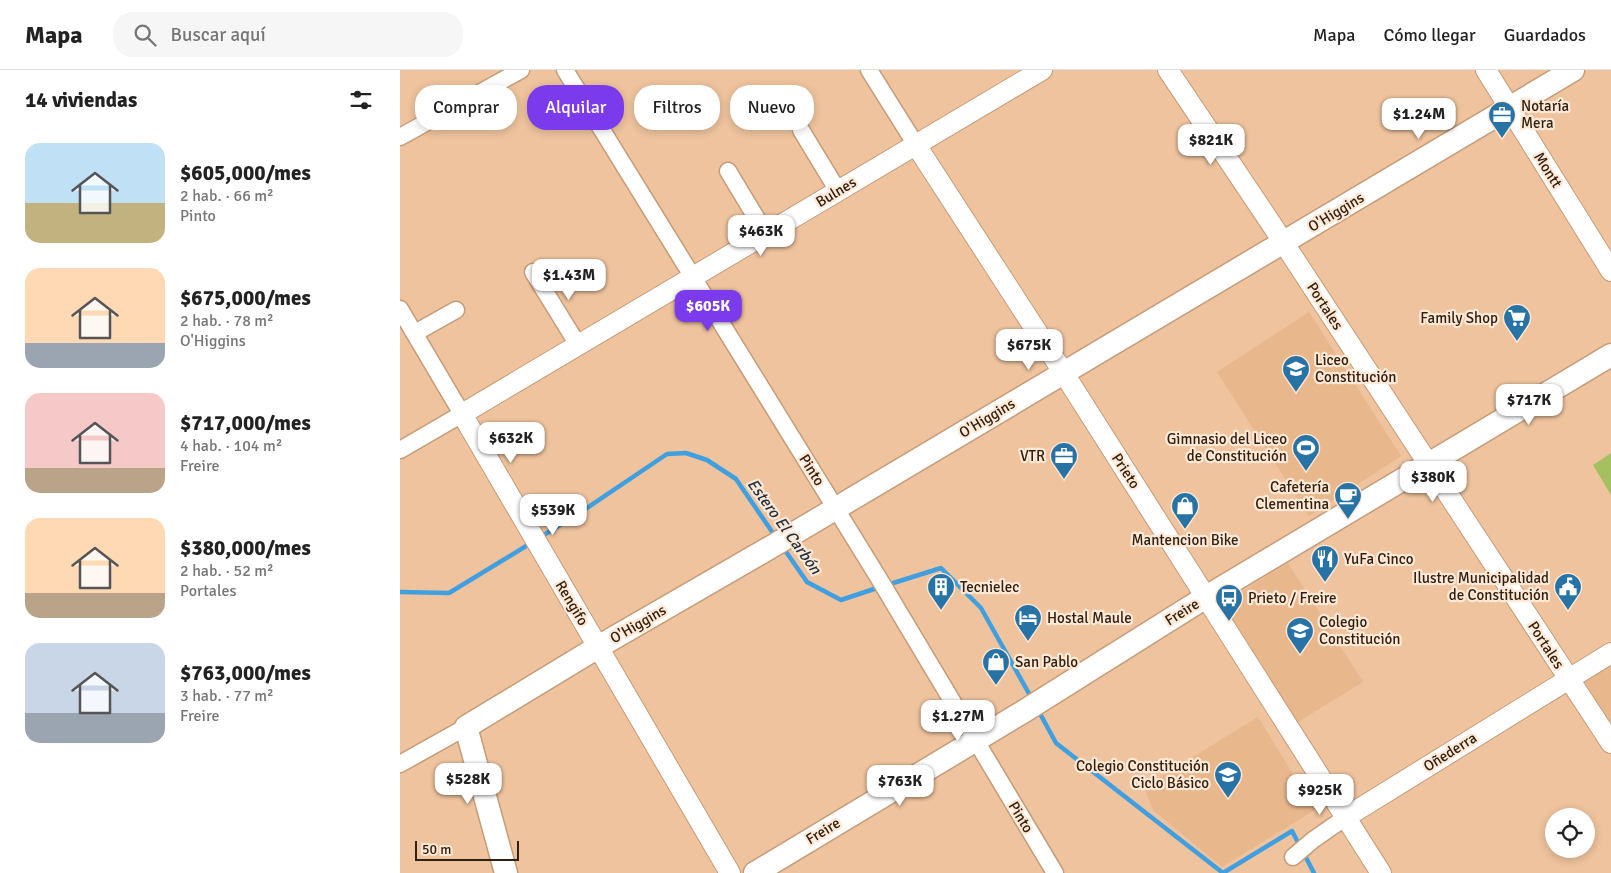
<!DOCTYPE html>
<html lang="es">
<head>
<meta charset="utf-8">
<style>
  body { margin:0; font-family:Signika,sans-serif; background:#f6f6f6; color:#222; height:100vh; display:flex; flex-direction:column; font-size:19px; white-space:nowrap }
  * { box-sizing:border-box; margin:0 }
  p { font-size:16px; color:#767676 }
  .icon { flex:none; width:28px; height:28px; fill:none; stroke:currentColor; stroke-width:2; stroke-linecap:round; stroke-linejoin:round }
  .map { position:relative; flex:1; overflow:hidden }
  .panel { display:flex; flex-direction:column; background:#fff; width:400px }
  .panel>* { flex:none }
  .banner { position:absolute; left:15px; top:15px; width:475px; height:45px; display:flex; gap:10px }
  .buttons { position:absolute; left:1145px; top:738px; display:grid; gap:10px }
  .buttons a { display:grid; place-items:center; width:50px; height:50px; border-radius:50%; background:#fff; box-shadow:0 2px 8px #0003; font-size:25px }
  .scale { position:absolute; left:15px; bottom:12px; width:104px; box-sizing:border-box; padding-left:5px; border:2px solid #302011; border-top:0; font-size:14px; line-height:18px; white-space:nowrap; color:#302011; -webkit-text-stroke:4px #ffe8d5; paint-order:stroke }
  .price { position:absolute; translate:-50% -42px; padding:0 11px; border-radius:10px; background:#fff; color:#222; font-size:16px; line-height:32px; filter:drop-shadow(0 1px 2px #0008) }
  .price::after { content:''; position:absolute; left:50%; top:30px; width:15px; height:11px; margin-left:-8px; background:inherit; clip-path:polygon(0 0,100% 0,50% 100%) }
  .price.current { background:#7c3aed; color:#fff }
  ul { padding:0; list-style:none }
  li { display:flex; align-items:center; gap:15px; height:125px; padding:0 25px }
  li span { display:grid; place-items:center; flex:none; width:140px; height:100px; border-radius:15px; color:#555 }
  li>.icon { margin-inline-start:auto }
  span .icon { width:60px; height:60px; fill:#fffc; stroke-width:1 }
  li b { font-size:21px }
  h2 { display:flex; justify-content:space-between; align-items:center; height:60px; padding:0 25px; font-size:21px }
  .pill { padding:0 18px; border-radius:20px; background:#fff; box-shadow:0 2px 8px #0003; font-size:18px; line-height:45px }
  .pill.current { background:#7c3aed; color:#fff }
  header { display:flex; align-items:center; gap:30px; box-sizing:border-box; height:70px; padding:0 25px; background:#fff; border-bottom:1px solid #e0e0e0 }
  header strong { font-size:24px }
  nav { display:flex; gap:28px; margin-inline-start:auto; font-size:18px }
  .search { width:350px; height:45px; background:#f6f6f6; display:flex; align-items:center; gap:12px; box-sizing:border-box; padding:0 18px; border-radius:20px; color:#767676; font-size:19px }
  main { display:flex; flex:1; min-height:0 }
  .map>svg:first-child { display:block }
  .built { fill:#e8b78c }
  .green { fill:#a5c05f }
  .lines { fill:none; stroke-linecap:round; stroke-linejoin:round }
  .stream { stroke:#409fe0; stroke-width:4.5 }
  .minor-casing { stroke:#c69c78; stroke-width:19 }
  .tertiary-casing { stroke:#c69c78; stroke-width:22 }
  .secondary-casing { stroke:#c69c78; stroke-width:25 }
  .minor { stroke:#fff; stroke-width:16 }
  .tertiary { stroke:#fff; stroke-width:20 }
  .secondary { stroke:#fff; stroke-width:22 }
  .labels { text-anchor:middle; stroke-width:4.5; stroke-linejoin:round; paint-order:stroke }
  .poi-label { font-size:15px; fill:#302011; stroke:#ffe8d5; text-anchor:start }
  .street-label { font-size:15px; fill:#302011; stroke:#ffe8d5 }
  .water-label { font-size:16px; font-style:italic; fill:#1d3141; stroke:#ffe8d5 }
</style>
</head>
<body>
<header>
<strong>Mapa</strong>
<div class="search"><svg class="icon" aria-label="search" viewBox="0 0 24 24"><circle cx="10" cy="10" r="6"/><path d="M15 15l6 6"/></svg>Buscar aquí</div>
<nav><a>Mapa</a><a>Cómo llegar</a><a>Guardados</a></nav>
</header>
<main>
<section class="panel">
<h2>14 viviendas<svg class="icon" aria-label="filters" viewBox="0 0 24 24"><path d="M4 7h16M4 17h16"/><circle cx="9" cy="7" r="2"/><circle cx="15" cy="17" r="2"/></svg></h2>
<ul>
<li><span style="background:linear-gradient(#bfe0f5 60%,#c2b280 0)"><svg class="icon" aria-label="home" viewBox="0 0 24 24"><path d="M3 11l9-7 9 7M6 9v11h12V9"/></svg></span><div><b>$605,000/mes</b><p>2 hab. · 66 m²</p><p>Pinto</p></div></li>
<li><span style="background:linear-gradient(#ffd9b3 75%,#9aa5b1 0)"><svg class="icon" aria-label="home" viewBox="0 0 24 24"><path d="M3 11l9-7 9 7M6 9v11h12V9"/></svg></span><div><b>$675,000/mes</b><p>2 hab. · 78 m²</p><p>O'Higgins</p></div></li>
<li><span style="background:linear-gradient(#f6c9c9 75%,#b9a48a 0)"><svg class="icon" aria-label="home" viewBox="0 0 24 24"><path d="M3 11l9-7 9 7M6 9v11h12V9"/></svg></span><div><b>$717,000/mes</b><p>4 hab. · 104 m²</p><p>Freire</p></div></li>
<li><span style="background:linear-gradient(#ffd9b3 75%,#b9a48a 0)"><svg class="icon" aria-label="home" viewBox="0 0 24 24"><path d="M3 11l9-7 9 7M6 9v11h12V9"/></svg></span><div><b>$380,000/mes</b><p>2 hab. · 52 m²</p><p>Portales</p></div></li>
<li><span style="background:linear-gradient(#c9d6e8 70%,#9aa5b1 0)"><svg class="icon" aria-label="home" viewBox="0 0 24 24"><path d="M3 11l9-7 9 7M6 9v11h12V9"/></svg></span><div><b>$763,000/mes</b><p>3 hab. · 77 m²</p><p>Freire</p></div></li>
</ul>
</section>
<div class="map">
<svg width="1211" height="803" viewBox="0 0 1211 803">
  <rect width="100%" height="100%" fill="#eec39d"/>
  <g class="built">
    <path d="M909 242 1001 386 909 446 817 302Z"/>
    <path d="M888 493 963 612 898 652 820 535Z"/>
    <path d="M1211 593V656L1182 611Z"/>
    <path d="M858 647 915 740 822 797 753 740 744 717Z"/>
  </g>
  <path class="green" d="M1211 383V425L1193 395Z"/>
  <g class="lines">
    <g class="stream">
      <path d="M139 468 181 442 267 384 286 383 307 390 336 409 375 466"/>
      <path d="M382 476 407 512 441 530 480 517"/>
      <path d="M487 515 541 498 581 538 632 629"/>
      <path d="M0 522 49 523 131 473"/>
      <path d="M638 640 656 673 823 803 892 761 914 803"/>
    </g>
    <defs>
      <g id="minor">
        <path d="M165 0 478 507 655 803"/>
        <path d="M469 0 516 75"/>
        <path d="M401 60 438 121"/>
        <path d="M0 67 121 0"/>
        <path d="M328 101 366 164"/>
        <path d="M133 202 178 275"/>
        <path d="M0 239 62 344 0 380"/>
        <path d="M15 263 56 240"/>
        <path d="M0 694 66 657"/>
        <path d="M893 787 913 770 946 747"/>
      </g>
      <g id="tertiary">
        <path d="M768 0 874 158 1211 673"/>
        <path d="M1086 0 1211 201"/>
        <path d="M516 75 663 302 981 803"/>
        <path d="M946 747 1211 583"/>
        <path d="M330 803 62 344 642 0"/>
      </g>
      <g id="secondary">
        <path d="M106 803 66 657 198 577 371 477 1173 0"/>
        <path d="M355 803 626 640 806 527 1211 285"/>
      </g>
    </defs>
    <use href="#minor" class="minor-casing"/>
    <use href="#tertiary" class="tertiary-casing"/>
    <use href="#secondary" class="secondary-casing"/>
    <use href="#minor" class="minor"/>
    <use href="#tertiary" class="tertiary"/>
    <use href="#secondary" class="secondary"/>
  </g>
  <defs>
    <symbol id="office-pin" viewBox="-11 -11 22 30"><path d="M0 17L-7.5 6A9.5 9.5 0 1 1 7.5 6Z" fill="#2773a6" stroke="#ffe8d5"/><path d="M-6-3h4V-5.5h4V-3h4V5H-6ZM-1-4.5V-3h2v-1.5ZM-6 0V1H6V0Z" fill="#fff"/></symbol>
    <symbol id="supermarket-pin" viewBox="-11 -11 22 30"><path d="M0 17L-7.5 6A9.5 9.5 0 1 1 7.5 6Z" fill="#2773a6" stroke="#ffe8d5"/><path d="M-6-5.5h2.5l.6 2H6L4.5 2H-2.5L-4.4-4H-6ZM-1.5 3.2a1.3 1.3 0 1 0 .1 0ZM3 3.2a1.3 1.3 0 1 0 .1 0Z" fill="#fff"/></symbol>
    <symbol id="school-pin" viewBox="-11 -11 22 30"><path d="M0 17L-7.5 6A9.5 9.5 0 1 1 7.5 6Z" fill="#2773a6" stroke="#ffe8d5"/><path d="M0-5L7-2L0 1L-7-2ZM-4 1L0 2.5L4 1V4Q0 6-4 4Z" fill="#fff"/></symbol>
    <symbol id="stadium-pin" viewBox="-11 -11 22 30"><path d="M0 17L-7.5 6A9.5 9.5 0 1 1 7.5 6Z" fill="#2773a6" stroke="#ffe8d5"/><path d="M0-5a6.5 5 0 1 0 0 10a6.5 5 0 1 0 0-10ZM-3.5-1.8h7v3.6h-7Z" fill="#fff"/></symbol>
    <symbol id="cafe-pin" viewBox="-11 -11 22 30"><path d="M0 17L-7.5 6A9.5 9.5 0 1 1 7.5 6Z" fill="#2773a6" stroke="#ffe8d5"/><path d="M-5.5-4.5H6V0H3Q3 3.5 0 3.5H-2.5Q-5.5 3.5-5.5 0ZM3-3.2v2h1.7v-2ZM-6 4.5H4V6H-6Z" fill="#fff"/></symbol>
    <symbol id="shop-pin" viewBox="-11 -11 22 30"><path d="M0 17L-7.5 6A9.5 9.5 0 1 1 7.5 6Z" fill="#2773a6" stroke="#ffe8d5"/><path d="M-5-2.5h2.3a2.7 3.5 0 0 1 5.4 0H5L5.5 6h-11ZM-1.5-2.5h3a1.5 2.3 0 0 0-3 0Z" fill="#fff"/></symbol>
    <symbol id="restaurant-pin" viewBox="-11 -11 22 30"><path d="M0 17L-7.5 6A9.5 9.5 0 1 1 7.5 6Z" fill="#2773a6" stroke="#ffe8d5"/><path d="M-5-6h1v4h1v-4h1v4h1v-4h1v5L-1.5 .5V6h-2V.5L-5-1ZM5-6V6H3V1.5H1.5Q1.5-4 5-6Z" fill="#fff"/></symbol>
    <symbol id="building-pin" viewBox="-11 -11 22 30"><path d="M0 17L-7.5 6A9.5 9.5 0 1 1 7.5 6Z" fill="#2773a6" stroke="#ffe8d5"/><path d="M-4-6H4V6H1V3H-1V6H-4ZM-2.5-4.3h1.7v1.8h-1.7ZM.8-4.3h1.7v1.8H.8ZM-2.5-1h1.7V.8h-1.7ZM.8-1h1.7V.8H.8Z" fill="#fff"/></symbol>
    <symbol id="civic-pin" viewBox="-11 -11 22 30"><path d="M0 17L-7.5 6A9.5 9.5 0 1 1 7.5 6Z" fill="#2773a6" stroke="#ffe8d5"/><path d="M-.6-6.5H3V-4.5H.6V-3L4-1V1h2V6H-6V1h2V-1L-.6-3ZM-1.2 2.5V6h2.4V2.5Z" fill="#fff"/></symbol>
    <symbol id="bus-pin" viewBox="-11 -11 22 30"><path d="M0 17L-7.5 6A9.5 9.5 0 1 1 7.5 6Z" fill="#2773a6" stroke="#ffe8d5"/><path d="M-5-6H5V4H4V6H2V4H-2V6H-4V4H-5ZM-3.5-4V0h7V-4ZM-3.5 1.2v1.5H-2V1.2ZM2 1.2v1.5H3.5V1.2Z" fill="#fff"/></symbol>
    <symbol id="hotel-pin" viewBox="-11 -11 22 30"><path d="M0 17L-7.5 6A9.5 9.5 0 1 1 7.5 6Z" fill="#2773a6" stroke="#ffe8d5"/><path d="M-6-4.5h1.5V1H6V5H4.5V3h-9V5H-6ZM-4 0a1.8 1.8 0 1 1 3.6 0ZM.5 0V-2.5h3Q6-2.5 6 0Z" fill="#fff"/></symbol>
  </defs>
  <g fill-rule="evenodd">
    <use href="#office-pin" x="1086" y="29" width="32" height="43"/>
    <use href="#supermarket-pin" x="1101" y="232" width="32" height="43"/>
    <use href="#school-pin" x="880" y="283" width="32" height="43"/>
    <use href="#stadium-pin" x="890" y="362" width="32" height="43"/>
    <use href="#office-pin" x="648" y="370" width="32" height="43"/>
    <use href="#cafe-pin" x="932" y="410" width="32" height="43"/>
    <use href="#shop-pin" x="769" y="420" width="32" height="43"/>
    <use href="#restaurant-pin" x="909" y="473" width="32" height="43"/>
    <use href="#building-pin" x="525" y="501" width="32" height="43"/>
    <use href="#civic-pin" x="1152" y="501" width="32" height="43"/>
    <use href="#bus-pin" x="813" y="512" width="32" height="43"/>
    <use href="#hotel-pin" x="612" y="532" width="32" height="43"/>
    <use href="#school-pin" x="884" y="545" width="32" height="43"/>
    <use href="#shop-pin" x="580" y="576" width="32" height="43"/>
    <use href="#school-pin" x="812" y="689" width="32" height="43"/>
  </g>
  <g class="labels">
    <g class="poi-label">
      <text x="1121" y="41">Notaría<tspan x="1121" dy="17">Mera</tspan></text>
      <text x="1098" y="253" text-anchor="end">Family Shop</text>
      <text x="915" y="295">Liceo<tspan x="915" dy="17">Constitución</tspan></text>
      <text x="887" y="374" text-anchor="end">Gimnasio del Liceo<tspan x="887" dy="17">de Constitución</tspan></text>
      <text x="645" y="391" text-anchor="end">VTR</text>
      <text x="929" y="422" text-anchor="end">Cafetería<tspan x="929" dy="17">Clementina</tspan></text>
      <text x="785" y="475" text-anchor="middle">Mantencion Bike</text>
      <text x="944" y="494">YuFa Cinco</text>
      <text x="1149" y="513" text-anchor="end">Ilustre Municipalidad<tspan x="1149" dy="17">de Constitución</tspan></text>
      <text x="560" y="522">Tecnielec</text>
      <text x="848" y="533">Prieto / Freire</text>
      <text x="647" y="553">Hostal Maule</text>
      <text x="919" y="557">Colegio<tspan x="919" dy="17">Constitución</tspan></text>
      <text x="615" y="597">San Pablo</text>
      <text x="809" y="701" text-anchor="end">Colegio Constitución<tspan x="809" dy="17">Ciclo Básico</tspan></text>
    </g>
    <g class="street-label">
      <text transform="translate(1148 100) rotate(58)" y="5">Montt</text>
      <text transform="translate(436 122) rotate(-31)" y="5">Bulnes</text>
      <text transform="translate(936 142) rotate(-31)" y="5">O'Higgins</text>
      <text transform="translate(925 236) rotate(57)" y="5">Portales</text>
      <text transform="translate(587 348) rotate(-31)" y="5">O'Higgins</text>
      <text transform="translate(412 400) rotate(58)" y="5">Pinto</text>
      <text transform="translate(726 401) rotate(57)" y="5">Prieto</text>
      <text transform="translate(172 533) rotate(59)" y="5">Rengifo</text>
      <text transform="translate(782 542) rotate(-32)" y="5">Freire</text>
      <text transform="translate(238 554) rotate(-30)" y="5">O'Higgins</text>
      <text transform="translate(1146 575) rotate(57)" y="5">Portales</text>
      <text transform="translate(1050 682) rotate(-32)" y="5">Oñederra</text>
      <text transform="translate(621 747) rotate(59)" y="5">Pinto</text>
      <text transform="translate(423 761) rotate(-31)" y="5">Freire</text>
    </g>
    <g class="water-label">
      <text transform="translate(385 456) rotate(54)" y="6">Estero El Carbón</text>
    </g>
  </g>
</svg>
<div class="buttons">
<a><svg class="icon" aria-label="locate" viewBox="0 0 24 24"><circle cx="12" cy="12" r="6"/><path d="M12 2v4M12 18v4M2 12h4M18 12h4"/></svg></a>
</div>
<div class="scale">50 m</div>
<b class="price" style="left:1019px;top:70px">$1.24M</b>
<b class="price" style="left:811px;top:96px">$821K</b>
<b class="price" style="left:361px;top:187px">$463K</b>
<b class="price" style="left:169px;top:231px">$1.43M</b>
<b class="price current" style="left:308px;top:262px">$605K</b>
<b class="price" style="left:629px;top:301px">$675K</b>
<b class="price" style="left:1129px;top:356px">$717K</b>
<b class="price" style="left:111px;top:394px">$632K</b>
<b class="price" style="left:1033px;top:433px">$380K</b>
<b class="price" style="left:153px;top:466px">$539K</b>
<b class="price" style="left:558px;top:672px">$1.27M</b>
<b class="price" style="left:68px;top:735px">$528K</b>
<b class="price" style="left:500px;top:737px">$763K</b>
<b class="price" style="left:920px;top:746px">$925K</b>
<div class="banner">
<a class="pill">Comprar</a>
<a class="pill current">Alquilar</a>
<a class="pill">Filtros</a>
<a class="pill">Nuevo</a>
</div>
</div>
</main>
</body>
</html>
